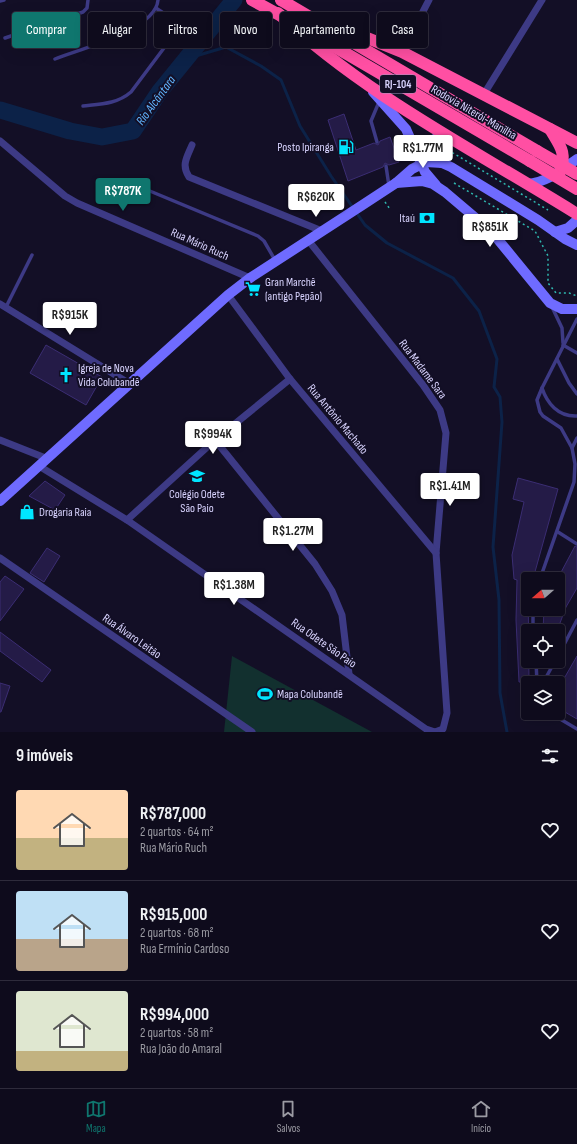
<!DOCTYPE html>
<html lang="pt">
<head>
<meta charset="utf-8">
<style>
  body { margin:0; font-family:"Sofia Sans Condensed",sans-serif; background:#1c1929; color:#f1f3f6; height:100vh; display:flex; flex-direction:column; font-size:15px; white-space:nowrap }
  * { box-sizing:border-box; margin:0 }
  p { font-size:13px; color:#9b9ba3 }
  .icon { flex:none; width:22px; height:22px; fill:none; stroke:currentColor; stroke-width:2; stroke-linecap:round; stroke-linejoin:round }
  .map { position:relative; height:732px; overflow:hidden }
  .details { display:flex; flex-direction:column; background:#0e0b1c; flex:1 }
  .details>* { flex:none }
  .guide { position:absolute; left:12px; top:12px; width:553px; height:36px; display:flex; gap:8px }
  .needle { width:26px; rotate:250deg }
  .buttons { position:absolute; left:521px; top:572px; display:grid; gap:8px }
  .buttons a { display:grid; place-items:center; width:44px; height:44px; border-radius:4px; background:#0e0b1c; box-shadow:0 4px 16px #0002,0 0 0 1px #2e2b3b; font-size:20px }
  .price { position:absolute; translate:-50% -34px; padding:0 9px; border-radius:4px; background:#fff; color:#222; font-size:13px; line-height:26px; filter:drop-shadow(0 1px 2px #0008) }
  .price::after { content:''; position:absolute; left:50%; top:24px; width:12px; height:9px; margin-left:-6px; background:inherit; clip-path:polygon(0 0,100% 0,50% 100%) }
  .price.on { background:#0f766e; color:#fff }
  ul { padding:0; list-style:none }
  li { display:flex; align-items:center; gap:12px; height:100px; padding:0 16px }
  li+li { border-top:1px solid #2e2b3b }
  li span { display:grid; place-items:center; flex:none; width:112px; height:80px; border-radius:4px; color:#555 }
  li>.icon { margin-inline-start:auto }
  span .icon { width:48px; height:48px; fill:#fffc; stroke-width:1 }
  li b { font-size:17px }
  h2 { display:flex; justify-content:space-between; align-items:center; height:48px; padding:0 16px; font-size:17px }
  .chip { padding:0 14px; border-radius:4px; background:#0e0b1c; box-shadow:0 4px 16px #0002,0 0 0 1px #2e2b3b; font-size:14px; line-height:36px }
  .chip.on { background:#0f766e; color:#fff }
  .dock { display:flex; justify-content:space-around; align-items:center; height:56px; border-top:1px solid #2e2b3b; background:#0e0b1c; font-size:11px; color:#9b9ba3 }
  .dock a { display:grid; justify-items:center; gap:2px }
  .dock .on { color:#0f766e }
  .map>svg:first-child { display:block }
  .green { fill:#12302f }
  .lines { fill:none; stroke-linecap:round; stroke-linejoin:round }
  .stream { stroke:#0c2248; stroke-width:3 }
  .river { stroke:#0c2248; stroke-width:17 }
  .building { fill:#241b47; stroke:#3b2d73 }
  .path { stroke:#2fb8b0; stroke-width:1.5; stroke-dasharray:2 3; stroke-linecap:butt }
  .lane { stroke:#3d3a85; stroke-width:3.5 }
  .street { stroke:#3d3a85; stroke-width:7 }
  .secondary { stroke:#6f6bff; stroke-width:10 }
  .highway { stroke:#ff4fa3; stroke-width:12 }
  .highway-bridge { stroke:#ff4fa3; stroke-width:12 }
  .labels { text-anchor:middle; stroke-width:4; stroke-linejoin:round; paint-order:stroke }
  .shield { fill:#130f26; stroke:#9e99be; stroke-width:1 }
  .shield-label { font-size:11px; font-weight:bold; fill:#d9d4ff }
  .street-label { font-size:12px; fill:#d9d4ff; stroke:#130f26 }
  .poi-label { font-size:12px; fill:#d9d4ff; stroke:#130f26; text-anchor:start }
  .water-label { font-size:13px; font-style:italic; fill:#62b6ff; stroke:#130f26 }
</style>
</head>
<body>
<div class="map">
<svg width="577" height="732" viewBox="0 0 577 732">
  <rect width="100%" height="100%" fill="#130f26"/>
  <path class="green" d="M232 656 372 732H224Z"/>
  <g class="lines">
    <path class="stream" d="M189 58 226 47 261 66 281 80 300 126 331 176 365 225 387 243 453 278 479 311 497 359 494 387 500 397 502 422 493 547 499 600 500 693 507 732"/>
    <path class="river" d="M0 110 70 131 102 137 133 131 160 91 234 0"/>
  </g>
  <g class="building">
    <path d="M344 114 356 150 374 143 378 145 380 141 390 137 399 162 389 165 385 163 383 167 348 181 328 120Z"/>
    <path d="M46 345 102 377 86 405 30 373Z"/>
    <path d="M518 478 558 489 533 579H528L529 682H519L516 620 517 580 514 579 512 555 524 502 513 499Z"/>
    <path d="M45 481 65 495 55 510 29 496Z"/>
    <path d="M575 546 577 547V588L566 607 557 631H543L544 609H558V578Z"/>
    <path d="M47 548 60 556 44 582 30 573Z"/>
    <path d="M5 576 24 589 0 621V582Z"/>
    <path d="M0 632 51 670 42 682 0 651Z"/>
    <path d="M577 656V719L558 708V689Z"/>
    <path d="M0 683 10 686 1 712H0Z"/>
  </g>
  <g class="lines">
    <g class="path">
      <path d="M448 150 548 210"/>
      <path d="M454 183 535 231 548 256V283L556 293H569L577 296"/>
      <path d="M385 202 390 209"/>
    </g>
    <g class="lane">
      <path d="M0 1 4 0"/>
      <path d="M5 38 83 12 87 8 88 0"/>
      <path d="M55 59C80 49 156 30 158 0"/>
      <path d="M83 106C101 104 117 104 131 92L176 32C178 20 164 14 156 8"/>
      <path d="M377 142 371 121 379 102"/>
      <path d="M386 166 389 186"/>
      <path d="M145 189 258 236 264 241 275 260"/>
      <path d="M6 307 32 255"/>
      <path d="M552 307 562 328 563 343"/>
      <path d="M563 345 577 353"/>
      <path d="M557 359 569 383 577 394"/>
      <path d="M542 388C547 403 558 417 577 416"/>
      <path d="M572 448 561 428 543 416 540 412 537 400 542 388 577 319"/>
      <path d="M558 532 577 544"/>
      <path d="M540 579 574 482 575 464 572 448 577 438"/>
      <path d="M533 609V631"/>
      <path d="M558 656 577 620"/>
      <path d="M536 661 537 683"/>
      <path d="M543 683 555 661"/>
      <path d="M550 713 577 729"/>
    </g>
    <g class="street">
      <path d="M402 52 429 0"/>
      <path d="M484 94 542 0"/>
      <path d="M0 141 65 196 77 203 250 278"/>
      <path d="M192 145C187 157 181 165 189 177L322 231"/>
      <path d="M308 240 423 385 440 410 446 433 436 553 447 713 443 729 435 732"/>
      <path d="M228 295 290 379 436 553"/>
      <path d="M0 304 130 384"/>
      <path d="M0 440 48 459"/>
      <path d="M215 440 315 564 332 591 342 615 349 674"/>
      <path d="M39 466 127 520 426 729 435 732"/>
      <path d="M127 520 215 440 290 379"/>
      <path d="M0 558 252 732"/>
    </g>
    <g class="secondary">
      <path d="M373 92 406 129 425 172 436 185"/>
      <path d="M442 163 432 147 436 138 444 134"/>
      <path d="M396 183 422 181 433 184 445 192 491 231 550 303 562 309H577"/>
      <path d="M527 184C548 182 560 171 577 159"/>
      <path d="M555 232 568 228 577 220"/>
      <path d="M0 501 228 295 250 278 364 204 396 183 412 169 426 162 442 163 451 167 538 220 565 239 577 245"/>
    </g>
    <g class="highway">
      <path d="M252 0 285 18"/>
      <path d="M281 0 537 151"/>
      <path d="M278 13C365 95 476 151 577 214"/>
      <path d="M340 27 402 52 577 143"/>
      <path d="M306 30 530 161"/>
      <path d="M550 129C560 146 567 152 560 172"/>
    </g>
    <g class="highway-bridge">
      <path d="M537 151 577 174"/>
      <path d="M530 161 577 189"/>
    </g>
  </g>
  <defs>
    <symbol id="fuel-bare" viewBox="-9 -9 18 18"><path d="M-5.5-6h7V0h2V4h1.3V-2.5L3-4.5l.8-.8L6-3V5H2.5V1h-1V6h-7ZM-4.2-4.7v3.2H.2V-4.7Z" fill="#00e5ff" stroke="#130f26" stroke-width="2.5" paint-order="stroke"/></symbol>
    <symbol id="bank-bare" viewBox="-9 -9 18 18"><path d="M-6-4H6V4H-6ZM0-2.3a2.3 2.3 0 1 0 0 4.6a2.3 2.3 0 1 0 0-4.6Z" fill="#00e5ff" stroke="#130f26" stroke-width="2.5" paint-order="stroke"/></symbol>
    <symbol id="supermarket-bare" viewBox="-9 -9 18 18"><path d="M-6-5.5h2.5l.6 2H6L4.5 2H-2.5L-4.4-4H-6ZM-1.5 3.2a1.3 1.3 0 1 0 .1 0ZM3 3.2a1.3 1.3 0 1 0 .1 0Z" fill="#00e5ff" stroke="#130f26" stroke-width="2.5" paint-order="stroke"/></symbol>
    <symbol id="church-bare" viewBox="-9 -9 18 18"><path d="M-1.2-6h2.4v3.5h3.3v2.4h-3.3V6h-2.4V-.1h-3.3v-2.4h3.3Z" fill="#00e5ff" stroke="#130f26" stroke-width="2.5" paint-order="stroke"/></symbol>
    <symbol id="school-bare" viewBox="-9 -9 18 18"><path d="M0-5L7-2L0 1L-7-2ZM-4 1L0 2.5L4 1V4Q0 6-4 4Z" fill="#00e5ff" stroke="#130f26" stroke-width="2.5" paint-order="stroke"/></symbol>
    <symbol id="shop-bare" viewBox="-9 -9 18 18"><path d="M-5-2.5h2.3a2.7 3.5 0 0 1 5.4 0H5L5.5 6h-11ZM-1.5-2.5h3a1.5 2.3 0 0 0-3 0Z" fill="#00e5ff" stroke="#130f26" stroke-width="2.5" paint-order="stroke"/></symbol>
    <symbol id="stadium-bare" viewBox="-9 -9 18 18"><path d="M0-5a6.5 5 0 1 0 0 10a6.5 5 0 1 0 0-10ZM-3.5-1.8h7v3.6h-7Z" fill="#00e5ff" stroke="#130f26" stroke-width="2.5" paint-order="stroke"/></symbol>
  </defs>
  <g fill-rule="evenodd">
    <use href="#fuel-bare" x="335" y="136" width="22" height="22"/>
    <use href="#bank-bare" x="416" y="207" width="22" height="22"/>
    <use href="#supermarket-bare" x="242" y="278" width="22" height="22"/>
    <use href="#church-bare" x="55" y="364" width="22" height="22"/>
    <use href="#school-bare" x="186" y="465" width="22" height="22"/>
    <use href="#shop-bare" x="16" y="501" width="22" height="22"/>
    <use href="#stadium-bare" x="254" y="683" width="22" height="22"/>
  </g>
  <g class="labels">
    <rect class="shield" x="380" y="75" width="36" height="18" rx="3"/>
    <g class="shield-label">
      <text x="398" y="88">RJ-104</text>
    </g>
    <g class="street-label">
      <text transform="translate(474 112) rotate(30)" y="4">Rodovia Niterói-Manilha</text>
      <text transform="translate(200 244) rotate(24)" y="4">Rua Mário Ruch</text>
      <text transform="translate(423 369) rotate(53)" y="4">Rua Madame Sara</text>
      <text transform="translate(338 419) rotate(50)" y="4">Rua Antônio Machado</text>
      <text transform="translate(132 636) rotate(35)" y="4">Rua Álvaro Leitão</text>
      <text transform="translate(324 643) rotate(35)" y="4">Rua Odete São Paio</text>
    </g>
    <g class="poi-label">
      <text x="334" y="151" text-anchor="end">Posto Ipiranga</text>
      <text x="415" y="222" text-anchor="end">Itaú</text>
      <text x="265" y="286">Gran Marchê<tspan x="265" dy="14">(antigo Pepão)</tspan></text>
      <text x="78" y="372">Igreja de Nova<tspan x="78" dy="14">Vida Colubandê</tspan></text>
      <text x="197" y="498" text-anchor="middle">Colégio Odete<tspan x="197" dy="14">São Paio</tspan></text>
      <text x="39" y="516">Drogaria Raia</text>
      <text x="277" y="698">Mapa Colubandê</text>
    </g>
    <g class="water-label">
      <text transform="translate(155 100) rotate(-54)" y="5">Rio Alcântara</text>
    </g>
  </g>
</svg>
<div class="buttons">
<a><svg class="needle" viewBox="-14 -14 28 28"><path d="M0-13l5 13h-10z" fill="#e53935"/><path d="M0 13l5-13h-10z" fill="#9b9ba3"/></svg></a>
<a><svg class="icon" aria-label="locate" viewBox="0 0 24 24"><circle cx="12" cy="12" r="6"/><path d="M12 2v4M12 18v4M2 12h4M18 12h4"/></svg></a>
<a><svg class="icon" aria-label="layers" viewBox="0 0 24 24"><path d="M12 4l9 5-9 5-9-5zM3 14l9 5 9-5"/></svg></a>
</div>
<b class="price" style="left:423px;top:169px">R$1.77M</b>
<b class="price on" style="left:123px;top:212px">R$787K</b>
<b class="price" style="left:316px;top:218px">R$620K</b>
<b class="price" style="left:490px;top:248px">R$851K</b>
<b class="price" style="left:70px;top:336px">R$915K</b>
<b class="price" style="left:213px;top:455px">R$994K</b>
<b class="price" style="left:450px;top:507px">R$1.41M</b>
<b class="price" style="left:293px;top:552px">R$1.27M</b>
<b class="price" style="left:234px;top:606px">R$1.38M</b>
<div class="guide">
<a class="chip on">Comprar</a>
<a class="chip">Alugar</a>
<a class="chip">Filtros</a>
<a class="chip">Novo</a>
<a class="chip">Apartamento</a>
<a class="chip">Casa</a>
</div>
</div>
<section class="details">
<h2>9 imóveis<svg class="icon" aria-label="filters" viewBox="0 0 24 24"><path d="M4 7h16M4 17h16"/><circle cx="9" cy="7" r="2"/><circle cx="15" cy="17" r="2"/></svg></h2>
<ul>
<li><span style="background:linear-gradient(#ffd9b3 60%,#c2b280 0)"><svg class="icon" aria-label="home" viewBox="0 0 24 24"><path d="M3 11l9-7 9 7M6 9v11h12V9"/></svg></span><div><b>R$787,000</b><p>2 quartos · 64 m²</p><p>Rua Mário Ruch</p></div><svg class="icon" aria-label="heart" viewBox="0 0 24 24"><path d="M12 20l-8-8c-3-5 5-10 8-4 3-6 11-1 8 4z"/></svg></li>
<li><span style="background:linear-gradient(#bfe0f5 60%,#b9a48a 0)"><svg class="icon" aria-label="home" viewBox="0 0 24 24"><path d="M3 11l9-7 9 7M6 9v11h12V9"/></svg></span><div><b>R$915,000</b><p>2 quartos · 68 m²</p><p>Rua Ermínio Cardoso</p></div><svg class="icon" aria-label="heart" viewBox="0 0 24 24"><path d="M12 20l-8-8c-3-5 5-10 8-4 3-6 11-1 8 4z"/></svg></li>
<li><span style="background:linear-gradient(#dfe7d0 75%,#c2b280 0)"><svg class="icon" aria-label="home" viewBox="0 0 24 24"><path d="M3 11l9-7 9 7M6 9v11h12V9"/></svg></span><div><b>R$994,000</b><p>2 quartos · 58 m²</p><p>Rua João do Amaral</p></div><svg class="icon" aria-label="heart" viewBox="0 0 24 24"><path d="M12 20l-8-8c-3-5 5-10 8-4 3-6 11-1 8 4z"/></svg></li>
</ul>
</section>
<nav class="dock">
<a class="on"><svg class="icon" aria-label="map" viewBox="0 0 24 24"><path d="M3 6l6-2 6 2 6-2v14l-6 2-6-2-6 2zM9 4v14M15 6v14"/></svg>Mapa</a>
<a><svg class="icon" aria-label="saved" viewBox="0 0 24 24"><path d="M7 4h10v16l-5-4-5 4z"/></svg>Salvos</a>
<a><svg class="icon" aria-label="home" viewBox="0 0 24 24"><path d="M3 11l9-7 9 7M6 9v11h12V9"/></svg>Início</a>
</nav>
</body>
</html>
